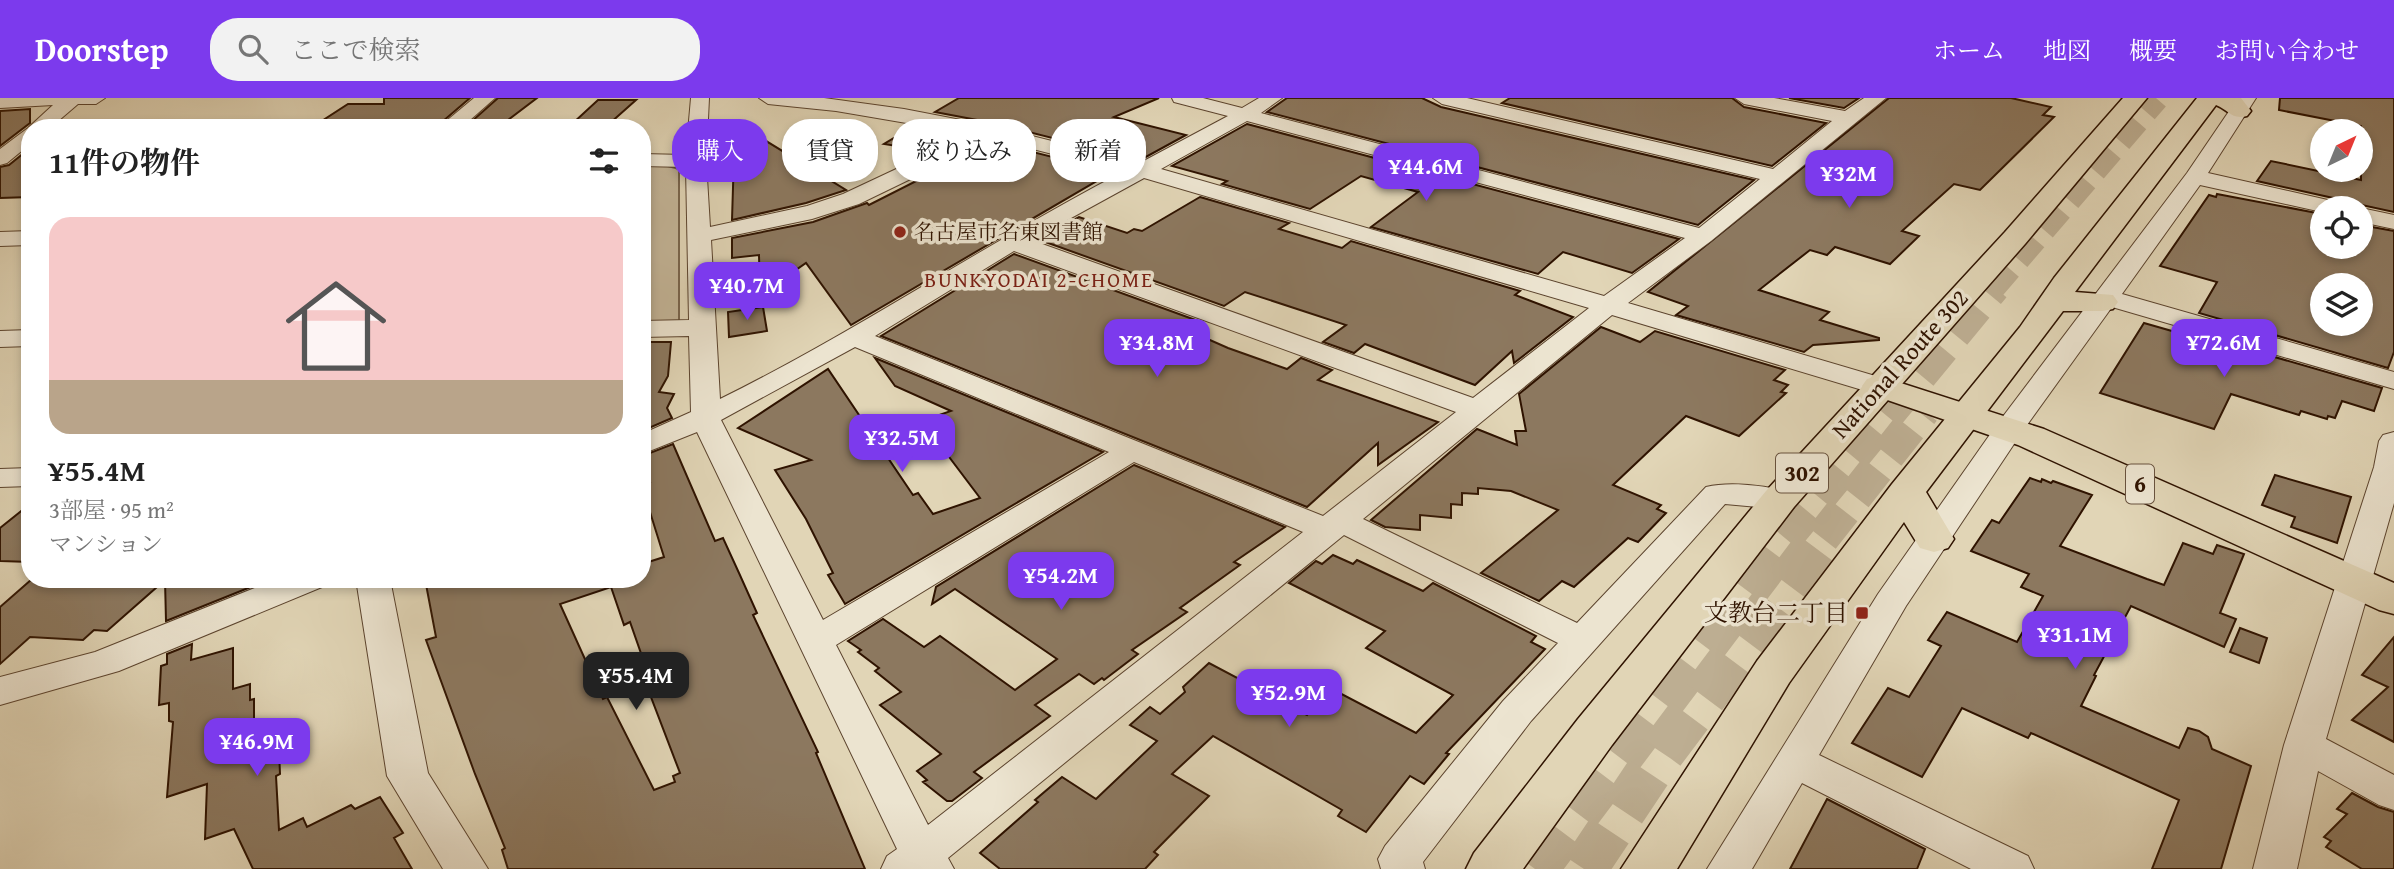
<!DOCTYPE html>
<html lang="ja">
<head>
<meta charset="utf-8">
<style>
  body { margin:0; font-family:"Gentium Book Plus","Noto Serif JP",serif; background:#f2f2f2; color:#222; height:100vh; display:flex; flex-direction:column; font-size:26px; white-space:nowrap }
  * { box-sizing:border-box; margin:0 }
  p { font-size:23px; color:#767676 }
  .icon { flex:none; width:38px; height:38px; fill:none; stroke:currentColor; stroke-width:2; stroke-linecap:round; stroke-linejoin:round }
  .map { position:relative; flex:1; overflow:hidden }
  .details { position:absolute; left:21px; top:21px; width:630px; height:469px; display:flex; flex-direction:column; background:#fff; border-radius:28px; box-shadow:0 4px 10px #0003 }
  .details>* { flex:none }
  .banner { position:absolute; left:672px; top:21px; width:665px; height:63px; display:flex; gap:14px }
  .needle { width:46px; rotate:43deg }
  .fabs { position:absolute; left:2310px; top:21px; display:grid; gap:14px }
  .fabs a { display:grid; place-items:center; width:63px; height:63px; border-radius:50%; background:#fff; box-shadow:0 4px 10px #0003; font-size:35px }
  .price { position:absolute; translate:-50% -60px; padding:0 16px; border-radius:14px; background:#7c3aed; color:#fff; font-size:23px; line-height:46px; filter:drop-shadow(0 2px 4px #0008) }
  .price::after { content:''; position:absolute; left:50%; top:42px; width:21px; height:16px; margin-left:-10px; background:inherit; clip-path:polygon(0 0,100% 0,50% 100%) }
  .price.on { background:#222; color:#fff }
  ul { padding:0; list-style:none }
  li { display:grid; align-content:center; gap:14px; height:371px; padding:0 28px }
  li span { display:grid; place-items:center; height:217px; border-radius:21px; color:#555 }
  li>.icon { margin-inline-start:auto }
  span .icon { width:126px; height:126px; fill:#fffc; stroke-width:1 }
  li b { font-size:30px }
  h2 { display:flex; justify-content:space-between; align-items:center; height:84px; padding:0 28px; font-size:30px }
  .chip { padding:0 24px; border-radius:28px; background:#fff; box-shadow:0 4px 10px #0003; font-size:24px; line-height:63px }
  .chip.on { background:#7c3aed; color:#fff }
  header { display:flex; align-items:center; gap:42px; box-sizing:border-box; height:98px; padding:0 35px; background:#7c3aed; color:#fff }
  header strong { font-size:33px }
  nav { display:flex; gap:38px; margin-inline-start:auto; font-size:24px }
  .search { width:490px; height:63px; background:#f2f2f2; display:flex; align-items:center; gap:18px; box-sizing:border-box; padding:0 24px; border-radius:28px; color:#767676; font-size:26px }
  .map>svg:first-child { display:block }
  .green { fill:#c3b497; stroke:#79644c; stroke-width:2 }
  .building { fill:#8c785f; stroke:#2f1300; stroke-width:2; fill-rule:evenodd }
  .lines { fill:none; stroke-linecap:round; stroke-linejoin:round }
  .highway-tunnel-far2 { stroke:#bdae92; stroke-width:26; stroke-dasharray:26 13; stroke-linecap:butt }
  .highway-tunnel-far1 { stroke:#bdae92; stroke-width:35; stroke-dasharray:35 18; stroke-linecap:butt }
  .highway-tunnel { stroke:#bdae92; stroke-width:46; stroke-dasharray:46 24; stroke-linecap:butt }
  .minor-casing { stroke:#5c442e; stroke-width:2 }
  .major-casing { stroke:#2f1300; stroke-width:3 }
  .highway-casing { stroke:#2f1300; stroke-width:3 }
  .minor { fill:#ece4d0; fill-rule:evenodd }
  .major { fill:#e1d5b6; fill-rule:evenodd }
  .highway { fill:#e1d5b6; fill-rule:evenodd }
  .poi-dot { fill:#8f2418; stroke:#ece4d0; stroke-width:2.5 }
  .labels { text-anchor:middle; stroke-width:7; stroke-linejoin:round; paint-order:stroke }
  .far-poi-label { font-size:21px; fill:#2f1300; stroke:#ece4d0; text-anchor:start }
  .far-neighbourhood-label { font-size:21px; letter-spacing:2px; fill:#7a1f14; stroke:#ece4d0 }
  .shield { fill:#ece4d0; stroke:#68523e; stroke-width:2 }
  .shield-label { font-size:23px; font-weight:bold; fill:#2f1300 }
  .street-label { font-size:24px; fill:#2f1300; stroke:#ece4d0 }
  .poi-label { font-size:24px; fill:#2f1300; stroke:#ece4d0; text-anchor:end }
</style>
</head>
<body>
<header>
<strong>Doorstep</strong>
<div class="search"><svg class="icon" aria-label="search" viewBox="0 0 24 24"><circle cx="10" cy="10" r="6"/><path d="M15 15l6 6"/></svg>ここで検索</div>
<nav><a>ホーム</a><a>地図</a><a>概要</a><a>お問い合わせ</a></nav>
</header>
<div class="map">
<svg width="2394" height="771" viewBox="0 0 2394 771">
  <rect width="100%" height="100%" fill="#e1d5b6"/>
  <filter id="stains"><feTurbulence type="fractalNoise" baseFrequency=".00286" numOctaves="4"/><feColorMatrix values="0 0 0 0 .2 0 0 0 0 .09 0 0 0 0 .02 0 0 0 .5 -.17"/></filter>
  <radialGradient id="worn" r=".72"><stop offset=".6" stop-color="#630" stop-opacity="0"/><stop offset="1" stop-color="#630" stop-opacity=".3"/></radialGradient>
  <path class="green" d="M642 67H664L679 71V225H642Z"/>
  <g class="building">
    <path d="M384 0H470L435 30H311L348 6H384Z"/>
    <path d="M498 0H537L504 25 471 24Z"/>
    <path d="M959 0H1159L1114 19 1186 37 1144 60 1135 61 993 25 935 14Z"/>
    <path d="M1287 0H1422L1441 9 1754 82 1698 127 1267 14Z"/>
    <path d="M1510 0H1732L1744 9 1826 25 1772 68 1502 5Z"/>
    <path d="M1789 0H1859L1844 10Z"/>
    <path d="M1889 0H2011L2051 9 2043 17 2054 19 1980 92 1954 86 1902 133 1919 138 1890 166 1835 149 1827 157 1810 152 1759 192 1829 214 1820 222 1879 240V242L1813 247 1804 254 1676 217 1688 208 1648 194Z"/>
    <path d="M2280 0H2394V114L2362 107 2358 110H2347L2342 102 2257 83 2271 63 2361 82V28L2279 12Z"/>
    <path d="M598 2H636L609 26H572Z"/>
    <path d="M30 11V25L0 48V13Z"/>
    <path d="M735 24 846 92 806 105 732 122Z"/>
    <path d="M1247 26 1679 141 1632 175 1563 154 1538 176 1371 129 1418 94 1361 78 1310 111 1222 86 1227 83 1172 68Z"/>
    <path d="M912 29 962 37 928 53 884 46Z"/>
    <path d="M993 44 1112 74 851 227 806 165 760 197 759 157 732 160V140L813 124 867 105 869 107Z"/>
    <path d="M30 50V99L0 100V69L9 67Z"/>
    <path d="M2217 96 2322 116V149H2361V127L2394 133V254L2388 270 2199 215 2217 184 2160 168 2209 97 2216 99ZM2322 187H2361V226H2322Z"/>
    <path d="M1200 99 1289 125 1279 131 1342 150 1351 143 1520 193 1515 197 1573 219 1514 265 1512 253 1475 287 1365 246 1354 255 1323 244 1346 227 1245 194 1224 208 1037 141 1079 119 1127 135 1134 131 1142 133Z"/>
    <path d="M1014 156 1201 224 1187 232 1228 250 1287 271 1301 260 1332 272 1318 282 1438 324 1378 367V345L1307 409 881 238Z"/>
    <path d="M763 209 767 233 729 239 728 214Z"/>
    <path d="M2144 225 2186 237 2188 234 2382 290 2374 313 2342 303 2335 320 2328 318 2327 321 2301 313 2299 317 2231 296 2214 331 2100 295Z"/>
    <path d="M1601 229 1640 244 1655 233 1785 272 1774 282 1788 287 1781 294 1786 295 1739 338 1686 318 1613 387 1661 407 1657 411 1666 415 1638 444 1628 440 1574 489 1562 483 1539 503 1481 475 1558 412 1511 393 1478 390V396L1462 395V407L1451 406V420L1420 417V432L1385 429 1371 422 1477 331 1517 347 1515 333H1526L1519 296Z"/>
    <path d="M642 244H671L668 278 659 294 674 296 667 310 672 320 642 333Z"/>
    <path d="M875 260 1103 354 845 506 828 477 833 475 806 421 775 372 811 362 738 330 828 271 913 397 918 395 933 416 980 400 922 323 951 313 895 288Z"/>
    <path d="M673 346 715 443 723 440 739 475 757 515 753 517 818 654 816 655 865 771H508L502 752 505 750 475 676 426 542 436 539 425 481H642V466L664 459 650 414 642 415V386L650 384 642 358ZM611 489 624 527 630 524 651 584 646 586 680 675 673 678 675 684 654 692 607 599 603 601 560 506Z"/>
    <path d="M1134 367 1285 429 1234 464 1240 467 1180 510 1187 514 1132 552 1138 556 1104 582 1102 580 1094 586 1079 576 1035 607 1050 618 974 674 982 680 952 703H947L923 684 927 682 917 673 941 656 880 607 901 594 875 573 879 570 858 554 861 552 848 543 883 521 924 549 940 538 1015 592 1057 561 955 491 932 506 936 489Z"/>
    <path d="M2275 377 2351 399 2337 445 2291 429 2295 419 2262 407Z"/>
    <path d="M2030 380 2041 384 2042 381 2051 385 2053 383 2092 397 2060 448 2147 481 2164 487 2183 445 2213 456 2217 447 2244 456 2220 515 2236 521 2224 549 2131 508 2094 577 2096 578 2081 608 2179 650 2188 630 2199 633 2208 639 2212 651 2251 668 2221 771H2152L2179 702 2031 635 2028 640 1962 610 1922 679 1852 645 1888 590 1909 599 1941 548 1928 542 1947 514 2017 544 2043 498 2021 489 2029 476 1971 453 1992 422 1999 425Z"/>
    <path d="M30 406V464L0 463V430Z"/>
    <path d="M1333 457 1353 466 1357 462 1423 493 1433 485 1536 538 1531 544 1545 551 1446 655 1449 656 1424 686 1410 678 1366 734 1338 718 1342 712 1213 638 1172 676 1209 698 1154 754 1158 757 1145 771H1000L980 755 1038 704 1035 702 1062 679 1096 701 1157 643 1130 627 1150 609 1160 616 1185 594 1183 589 1209 565 1307 617 1332 591 1416 635 1453 597 1366 550 1385 533 1289 485 1316 463 1322 466Z"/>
    <path d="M32 481H268V482L166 523 165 482 107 533 94 532 83 542 30 539 0 566V509Z"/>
    <path d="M2240 530 2267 540 2259 565 2230 554Z"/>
    <path d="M2394 539V644L2352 622 2388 589 2362 577Z"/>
    <path d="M192 546 191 562 233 550V591L250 586V602L254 601V660L279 652 280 676 276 678 279 732 303 720 307 729 351 707 355 711 380 699 403 735 394 740 412 771H253L234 731 205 741 207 686 167 699 173 624 169 623V605L159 607 161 568 167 566V556Z"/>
    <path d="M2352 695 2378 709 2394 714V771H2362L2326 749 2331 743 2324 739 2347 716 2337 711Z"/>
    <path d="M1827 701 1925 751 1917 771H1790Z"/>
  </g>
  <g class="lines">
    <path class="highway-tunnel-far2" d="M1992 190 2156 0"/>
    <g class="highway-tunnel-far1">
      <path d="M1785 440 1993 188"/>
      <path d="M1822 440 1923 312"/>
    </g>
    <g class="highway-tunnel">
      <path d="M1535 771 1786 438"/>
      <path d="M1584 771 1662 654 1824 438"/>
    </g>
    <defs>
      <g id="minor">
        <path d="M0 0H105L96 6H78L50 30H30V46L7 65 0 67V51L28 30 53 7 0 10Z"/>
        <path d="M474 0H495L461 30H438Z"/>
        <path d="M691 0H709L706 63 710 129 807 108 843 96 971 36 836 13 768 6 759 0H824L904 11 992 28 1140 65 1228 18 1174 4 1172 0H1203L1242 10 1259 0H1282L1261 15 1699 130 1760 81 1442 6 1433 0H1467L1773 71 1832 23 1744 6 1735 0H1774L1845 13 1864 0H1886L1711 143 1628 205 1889 282 1893 288 1889 294 1879 296 1869 294 1612 217 1363 421 1577 525 1706 389C1731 383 1766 388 1791 394L1796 401 1791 408 1780 411 1725 406 1531 623 1423 764 1425 771H1381L1378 761 1385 748 1503 603 1558 545 1344 437 948 760 954 771H881L887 758 897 751 697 334 642 356V336L691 314 689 238 642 239V223L689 222 686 69 642 68V56L686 57ZM1247 23 1685 140 1604 198 1161 71ZM993 41 1123 74C986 145 858 233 720 301L711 142 812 121 859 106ZM1144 80 1589 210 1473 300 1031 142ZM1014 153 1456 314 1323 418 875 238ZM855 249 1109 354 823 522 721 322ZM1134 364 1303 434 928 727 836 547Z"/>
        <path d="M2238 0H2256L2208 75 2341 105 2344 110H2322V114L2200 87 2122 196 2394 274V291L2112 209 2022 334 1906 508 1819 657 2028 758 2034 771H1971L1802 685 1752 771H1707L1878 496 1998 325 2187 75Z"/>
        <path d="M2361 110 2394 117V131L2361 124Z"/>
        <path d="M30 133V147L0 148V134Z"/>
        <path d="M30 232V248L0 249V233Z"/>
        <path d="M2394 334V405L2326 641 2394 677V712L2379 707 2318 673 2297 771H2253L2284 647 2374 369 2379 343 2383 337Z"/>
        <path d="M30 370V388L0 389V371Z"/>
        <path d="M277 481H327L322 489 119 573 0 607V579L95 554Z"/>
        <path d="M356 481H390L428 675 488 771H443L387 678Z"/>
      </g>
      <path id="major" d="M1879 278 2044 331 2394 485V516L2379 512 2018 347 1867 295 1862 288 1867 281Z"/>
      <g id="highway">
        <path d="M2123 0H2147L2025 146 1794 409 1612 647 1523 771H1466L1474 755 1578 621 1766 393 2005 134Z"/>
        <path d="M2197 0H2241L2251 13 2247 18C2231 22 2229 12 2216 7L2075 194 2113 197 2118 204 2113 211 2102 213H2063L1926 394 1954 441 1948 450 1934 454 1920 450 1904 424 1789 585 1677 771H1621L1757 563 1892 386 2020 229 2054 180Z"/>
      </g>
    </defs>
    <use href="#minor" class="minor-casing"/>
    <use href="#major" class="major-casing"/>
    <use href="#highway" class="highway-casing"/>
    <use href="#minor" class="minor"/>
    <use href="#major" class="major"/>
    <use href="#highway" class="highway"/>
  </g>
  <g class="poi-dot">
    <circle cx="900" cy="134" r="7"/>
    <rect x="1855" y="508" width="14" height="14" rx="3.5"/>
  </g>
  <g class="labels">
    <g class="far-poi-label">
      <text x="914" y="141">名古屋市名東図書館</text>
    </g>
    <g class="far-neighbourhood-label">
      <text x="1039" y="189">BUNKYODAI 2-CHOME</text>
    </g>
    <g class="shield">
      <rect x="1776" y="355.5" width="52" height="39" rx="5"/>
      <rect x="2126" y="366.5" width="28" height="39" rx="5"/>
    </g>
    <g class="shield-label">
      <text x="1802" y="383">302</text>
      <text x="2140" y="394">6</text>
    </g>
    <g class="street-label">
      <text transform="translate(1900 266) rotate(-48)" y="8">National Route 302</text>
    </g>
    <g class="poi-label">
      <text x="1848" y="523">文教台二丁目</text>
    </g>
  </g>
  <rect width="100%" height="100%" filter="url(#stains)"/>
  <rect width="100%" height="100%" fill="url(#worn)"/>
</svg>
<div class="fabs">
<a><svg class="needle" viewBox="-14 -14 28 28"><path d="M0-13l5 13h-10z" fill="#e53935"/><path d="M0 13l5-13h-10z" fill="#767676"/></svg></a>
<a><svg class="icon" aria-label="locate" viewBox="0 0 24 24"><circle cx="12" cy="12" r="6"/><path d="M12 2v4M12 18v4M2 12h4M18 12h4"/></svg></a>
<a><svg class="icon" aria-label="layers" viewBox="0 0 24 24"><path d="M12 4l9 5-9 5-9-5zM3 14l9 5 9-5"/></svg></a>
</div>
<b class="price" style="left:1426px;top:105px">¥44.6M</b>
<b class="price" style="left:1849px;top:112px">¥32M</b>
<b class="price" style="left:747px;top:224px">¥40.7M</b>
<b class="price" style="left:1157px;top:281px">¥34.8M</b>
<b class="price" style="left:2224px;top:281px">¥72.6M</b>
<b class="price" style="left:902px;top:376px">¥32.5M</b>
<b class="price" style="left:1061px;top:514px">¥54.2M</b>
<b class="price" style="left:2075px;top:573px">¥31.1M</b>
<b class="price on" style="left:636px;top:614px">¥55.4M</b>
<b class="price" style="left:1289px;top:631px">¥52.9M</b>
<b class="price" style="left:257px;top:680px">¥46.9M</b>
<div class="banner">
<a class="chip on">購入</a>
<a class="chip">賃貸</a>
<a class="chip">絞り込み</a>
<a class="chip">新着</a>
</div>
<section class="details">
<h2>11件の物件<svg class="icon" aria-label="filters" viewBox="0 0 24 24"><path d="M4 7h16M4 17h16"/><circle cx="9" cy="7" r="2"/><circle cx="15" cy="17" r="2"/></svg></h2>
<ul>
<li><span style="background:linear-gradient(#f6c9c9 75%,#b9a48a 0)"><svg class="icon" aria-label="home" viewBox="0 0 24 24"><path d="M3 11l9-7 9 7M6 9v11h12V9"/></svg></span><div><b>¥55.4M</b><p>3部屋 · 95 m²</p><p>マンション</p></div></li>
</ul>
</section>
</div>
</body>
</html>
